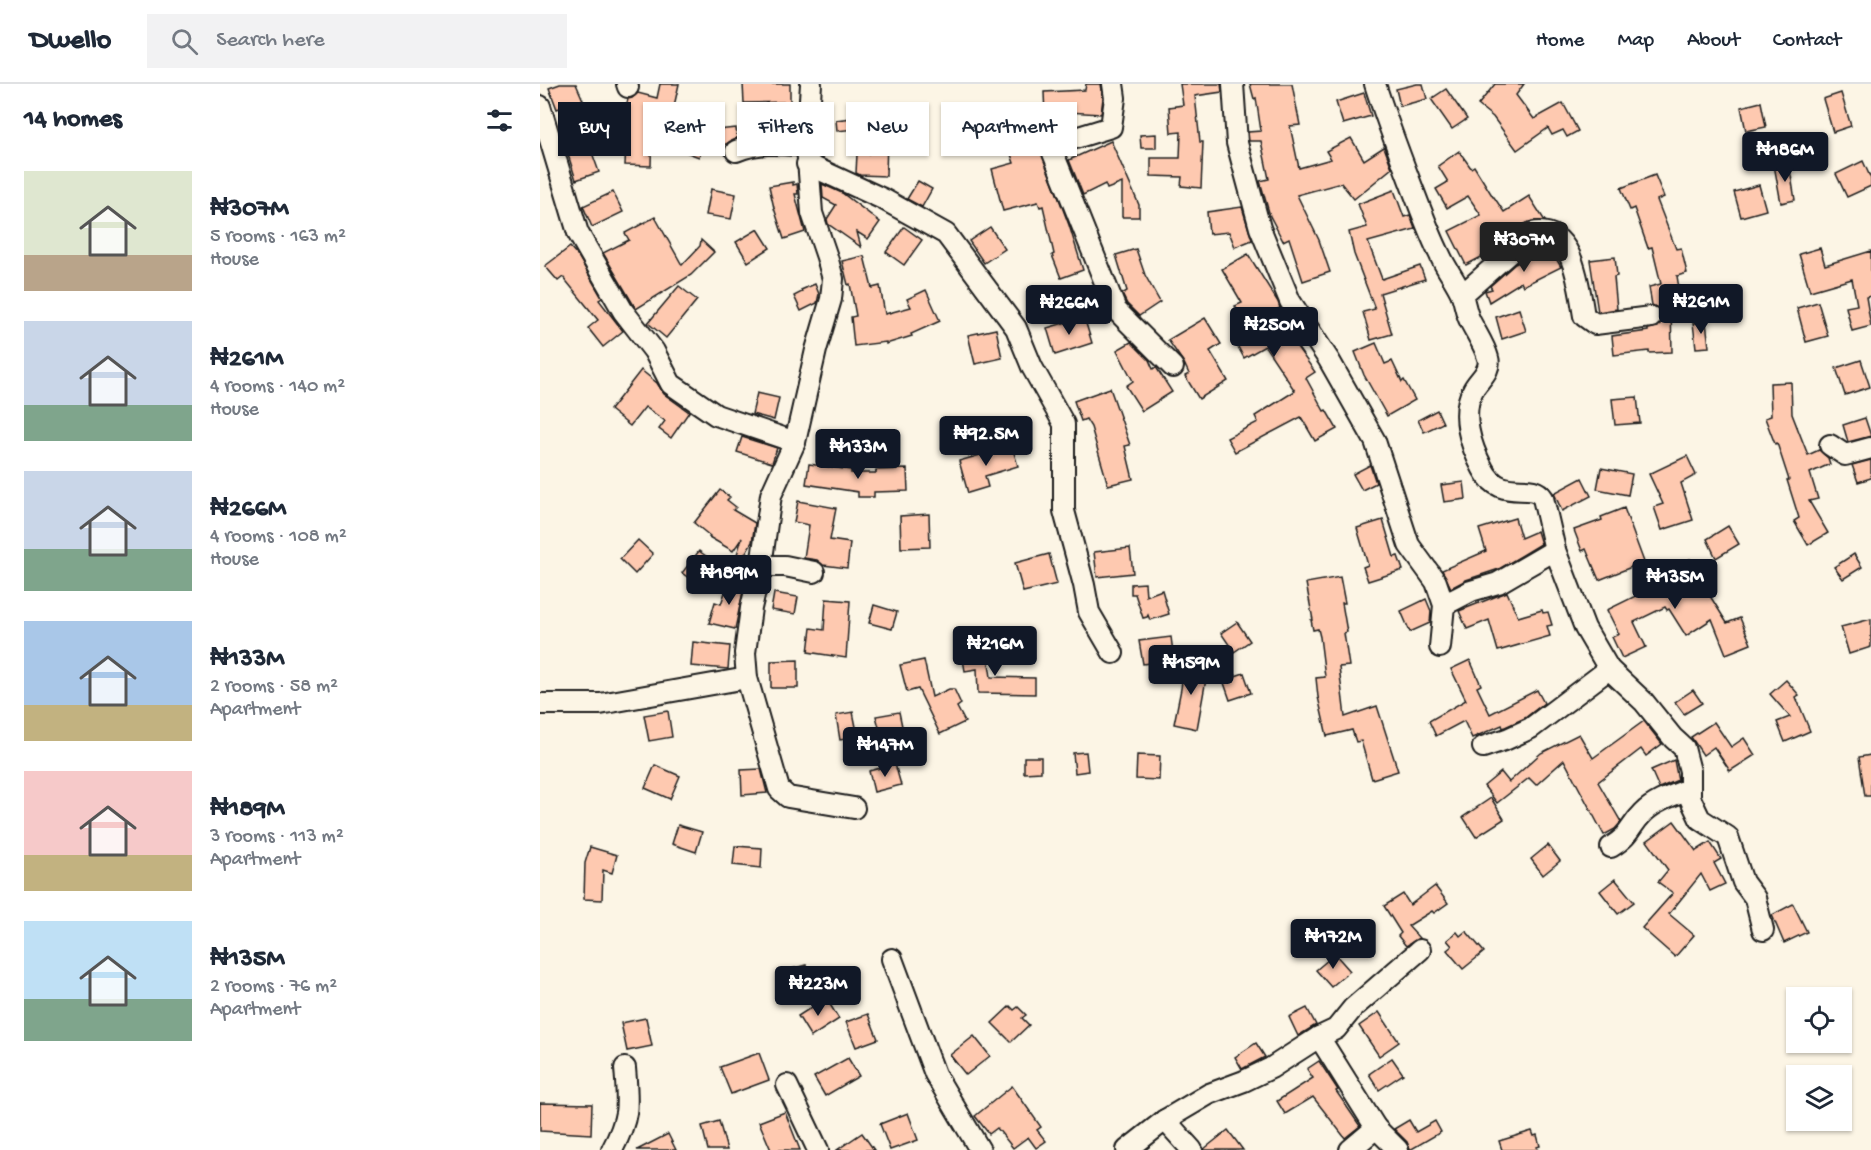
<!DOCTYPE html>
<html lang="en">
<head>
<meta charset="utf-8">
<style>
  body { margin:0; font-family:"Gochi Hand",sans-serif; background:#f2f2f3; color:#1f2937; height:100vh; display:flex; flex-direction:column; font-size:22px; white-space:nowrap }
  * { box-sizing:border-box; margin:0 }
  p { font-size:20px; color:#747a83 }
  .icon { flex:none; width:33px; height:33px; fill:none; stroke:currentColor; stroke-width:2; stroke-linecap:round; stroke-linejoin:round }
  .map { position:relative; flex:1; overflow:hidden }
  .sheet { display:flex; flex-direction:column; background:#fff; width:540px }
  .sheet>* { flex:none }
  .top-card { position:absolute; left:18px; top:18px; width:570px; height:54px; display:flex; gap:12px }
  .buttons { position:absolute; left:1246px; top:903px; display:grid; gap:12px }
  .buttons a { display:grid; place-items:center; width:66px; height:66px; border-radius:0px; background:#fff; box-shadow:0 2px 4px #0004; font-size:30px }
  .price { position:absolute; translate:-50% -51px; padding:0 14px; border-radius:6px; background:#111827; color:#fff; font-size:20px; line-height:39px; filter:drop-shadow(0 2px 3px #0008) }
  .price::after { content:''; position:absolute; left:50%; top:36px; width:18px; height:14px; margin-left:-9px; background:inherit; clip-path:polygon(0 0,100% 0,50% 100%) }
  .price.selected { background:#222; color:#fff }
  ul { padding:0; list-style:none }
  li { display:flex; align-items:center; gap:18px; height:150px; padding:0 24px }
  li span { display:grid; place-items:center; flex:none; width:168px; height:120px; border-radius:0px; color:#555 }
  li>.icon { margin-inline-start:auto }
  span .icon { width:72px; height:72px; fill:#fffc; stroke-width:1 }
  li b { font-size:26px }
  h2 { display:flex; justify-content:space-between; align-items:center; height:72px; padding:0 24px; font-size:26px }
  .chip { padding:0 21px; border-radius:0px; background:#fff; box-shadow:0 2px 4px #0004; font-size:21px; line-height:54px }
  .chip.selected { background:#111827; color:#fff }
  header { display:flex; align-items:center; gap:36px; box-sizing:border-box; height:84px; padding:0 30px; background:#fff; border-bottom:2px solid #e0e1e3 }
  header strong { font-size:28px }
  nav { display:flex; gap:33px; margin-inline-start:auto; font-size:21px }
  .search { width:420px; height:54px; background:#f2f2f3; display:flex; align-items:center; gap:15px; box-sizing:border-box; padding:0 21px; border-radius:0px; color:#747a83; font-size:22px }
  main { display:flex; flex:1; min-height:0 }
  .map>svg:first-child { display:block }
  .building { fill:#fec9b0; stroke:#1c1c1c; stroke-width:1.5 }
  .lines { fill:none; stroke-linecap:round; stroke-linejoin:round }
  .minor-casing { stroke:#1c1c1c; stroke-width:24 }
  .minor { stroke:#fcf5e5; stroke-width:20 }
</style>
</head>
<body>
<header>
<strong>Dwello</strong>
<div class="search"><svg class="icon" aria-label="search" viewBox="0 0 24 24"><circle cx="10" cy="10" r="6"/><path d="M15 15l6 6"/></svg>Search here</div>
<nav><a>Home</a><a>Map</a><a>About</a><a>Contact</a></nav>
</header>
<main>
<section class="sheet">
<h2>14 homes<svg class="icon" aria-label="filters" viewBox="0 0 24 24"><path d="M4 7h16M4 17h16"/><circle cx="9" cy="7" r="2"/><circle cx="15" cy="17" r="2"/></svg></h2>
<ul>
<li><span style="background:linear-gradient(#dfe7d0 70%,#b9a48a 0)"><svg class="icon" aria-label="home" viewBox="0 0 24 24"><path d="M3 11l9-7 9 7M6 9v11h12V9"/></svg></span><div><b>₦307M</b><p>5 rooms · 163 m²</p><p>House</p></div></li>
<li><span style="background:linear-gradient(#c9d6e8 70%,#7fa58c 0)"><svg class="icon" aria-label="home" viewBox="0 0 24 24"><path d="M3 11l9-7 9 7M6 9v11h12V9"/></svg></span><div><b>₦261M</b><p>4 rooms · 140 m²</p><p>House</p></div></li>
<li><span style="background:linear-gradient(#c9d6e8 65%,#7fa58c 0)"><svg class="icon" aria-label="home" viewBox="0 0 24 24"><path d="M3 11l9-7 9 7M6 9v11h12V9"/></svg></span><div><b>₦266M</b><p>4 rooms · 108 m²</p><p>House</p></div></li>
<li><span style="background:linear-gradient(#a9c7e8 70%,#c2b280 0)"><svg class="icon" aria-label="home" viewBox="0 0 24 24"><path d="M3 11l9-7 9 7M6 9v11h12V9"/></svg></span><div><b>₦133M</b><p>2 rooms · 58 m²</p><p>Apartment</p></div></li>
<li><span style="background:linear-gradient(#f6c9c9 70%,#c2b280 0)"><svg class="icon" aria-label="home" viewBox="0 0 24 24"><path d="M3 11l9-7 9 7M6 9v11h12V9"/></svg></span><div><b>₦189M</b><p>3 rooms · 113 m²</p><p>Apartment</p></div></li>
<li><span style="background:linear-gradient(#bfe0f5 65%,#7fa58c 0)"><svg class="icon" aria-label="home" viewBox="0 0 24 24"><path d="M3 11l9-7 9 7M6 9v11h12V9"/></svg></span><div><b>₦135M</b><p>2 rooms · 76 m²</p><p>Apartment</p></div></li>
</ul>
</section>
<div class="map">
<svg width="1331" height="1066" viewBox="0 0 1331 1066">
  <rect width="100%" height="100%" fill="#fcf5e5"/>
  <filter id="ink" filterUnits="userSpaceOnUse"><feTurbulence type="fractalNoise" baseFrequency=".0167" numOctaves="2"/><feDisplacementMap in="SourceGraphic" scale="12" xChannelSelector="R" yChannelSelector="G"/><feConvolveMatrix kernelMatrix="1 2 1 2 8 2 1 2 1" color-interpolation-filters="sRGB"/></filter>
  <g filter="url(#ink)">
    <g class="building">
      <path d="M20 0H36L43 16 17 25 9 4Z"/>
      <path d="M120 0H139L130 40 112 36 111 82 85 81 87 35 83 34 88 15 92 14 98 9 117 14Z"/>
      <path d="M203 0H250V18L204 19Z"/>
      <path d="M546 0H561L563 14 561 30 528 28V31L505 32 504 8 545 6Z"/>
      <path d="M640 0H681L682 8 655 12 660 58H663L661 104 641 102 642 93 611 92V74H640L641 48 631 49 629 23 643 21Z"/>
      <path d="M710 0H752L760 41 750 42 759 84 791 75 786 67 811 54 824 76 844 63 852 84 814 115 801 99 757 111 779 156 790 188 763 197 749 154 743 157 730 132 720 97 729 95 721 57H709L708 48 721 47 716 14 714 15Z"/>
      <path d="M877 0H883L887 15 860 22 856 5Z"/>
      <path d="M955 0H984L976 11 994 35 1023 19 1038 47 1027 53 1023 46 1012 51 1008 44 977 66 953 33 938 21Z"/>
      <path d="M906 5 927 35 912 45 891 15Z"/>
      <path d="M824 9 831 32 803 40 796 18Z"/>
      <path d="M1301 9 1311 42 1293 48 1283 15Z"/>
      <path d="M1221 18 1226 43 1206 47 1201 23Z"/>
      <path d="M339 25 340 30 348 29 351 53 347 54 346 92 320 91 316 89 317 70H328L324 44 297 47 296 36 328 32 327 27Z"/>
      <path d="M248 29 257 30 256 49 247 48Z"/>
      <path d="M41 38 59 88 36 96 20 45Z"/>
      <path d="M196 44 197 54 186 60 162 62 159 73 135 64 142 45 167 54V47Z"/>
      <path d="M492 44 529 141 543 186 521 194 512 171 514 170 503 122 500 123 498 118 463 127 452 85 474 79 465 53Z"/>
      <path d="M616 50V64H601L600 51Z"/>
      <path d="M571 57 599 121V133H582V99L567 105 565 100 543 111 529 76Z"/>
      <path d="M919 67 931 84 934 82 953 113H954L964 128 989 112 1005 137H992L985 140 955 166 926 181 909 147 941 131 928 112 907 124 896 105 908 98 898 82Z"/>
      <path d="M1323 77 1331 95V102L1307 113 1296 90Z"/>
      <path d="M1249 79 1255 116 1241 119 1234 81Z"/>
      <path d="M1115 91 1124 113 1117 116 1136 165 1141 164 1147 189 1137 192 1142 222 1131 224 1132 268 1109 269V267L1074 271 1072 252 1108 247V245L1118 243 1122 237 1121 226 1112 221 1109 203 1121 200 1112 163 1108 164 1094 124 1090 126 1081 104Z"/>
      <path d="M378 97 392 105 382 123 367 115Z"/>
      <path d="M253 98V101L257 100 258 110H255L265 148 244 155 234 124 229 102Z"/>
      <path d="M282 100 302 109 340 138 328 155 317 148 321 163 288 140 287 135 296 121 283 114Z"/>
      <path d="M1219 101 1226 126 1201 133 1194 108Z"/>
      <path d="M171 105 196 110 191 135 166 131Z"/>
      <path d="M854 106 864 133 870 131 875 145 828 158 842 195 880 182 885 195 840 209 852 250 831 256 823 228 835 225 814 170 809 148 827 143 818 120Z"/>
      <path d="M73 108 83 128 52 143 43 122Z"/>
      <path d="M702 123 712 156 695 163 689 148 669 150 667 128Z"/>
      <path d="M115 133 142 181 160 162 161 156 174 168 151 191 96 225 63 169 89 156 85 149Z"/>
      <path d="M364 143 382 156 364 181 346 168Z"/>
      <path d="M450 143 465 165 444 179 429 157Z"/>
      <path d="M218 145 230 164 208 178 196 158Z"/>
      <path d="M30 163 38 172 62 214 59 216 83 247 63 263 48 244 58 236 23 193 18 197 5 182Z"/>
      <path d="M1010 164 1021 183 983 202 981 198 949 218 945 207 952 205 950 202 975 180Z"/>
      <path d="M1280 164 1285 181 1331 167V212L1326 213 1331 242 1312 247 1306 223 1317 221 1312 195 1270 207 1259 170Z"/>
      <path d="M596 165 605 191 620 218 599 232 587 220 582 210 587 207 576 171Z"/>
      <path d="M708 170 738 218 740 224 738 225 751 247 747 249 775 288 766 294 784 327 786 326 797 345 775 357 761 333 695 368 687 354 718 338 715 332 755 307 725 262 704 274 696 259 711 250 695 222 702 219 682 185Z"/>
      <path d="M324 172 332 204 340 202 345 230 371 223 367 215 386 206 400 237 371 250 372 252 346 260V258L314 262 311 233 316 232 310 200 308 201 302 177Z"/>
      <path d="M1075 173 1077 192 1074 193 1077 225 1058 228 1050 176Z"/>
      <path d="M275 200 279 210 277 219 261 227 254 212 262 208 261 206Z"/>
      <path d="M139 202 157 216 126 254 108 239Z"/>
      <path d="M1278 218 1288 252 1266 258 1257 224Z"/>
      <path d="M979 225 986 247 962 255 956 233Z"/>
      <path d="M544 233 552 259 515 271 507 244Z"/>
      <path d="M665 234 681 260 670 267 688 297 659 315 645 292 649 290 644 279 628 256Z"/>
      <path d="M1166 238 1169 263 1156 264 1153 239Z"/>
      <path d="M456 245 462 274 435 280 428 251Z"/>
      <path d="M591 258 609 276 613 285 616 283 632 308 602 327 586 302 593 297 577 266Z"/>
      <path d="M836 259 845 280 852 277 862 298 864 296 875 316 847 332 824 291 815 268Z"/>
      <path d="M1321 276 1330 303 1305 311 1296 284Z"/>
      <path d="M101 286 117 299 124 310 149 328 131 354 119 345 125 337 105 323 90 342 70 326Z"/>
      <path d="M1251 298 1252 330 1268 371 1279 366 1288 374 1290 380 1270 389 1278 415 1269 417 1288 449 1268 461 1254 437 1259 434 1247 396H1249L1237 359 1235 360 1225 334 1231 332 1230 299Z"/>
      <path d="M570 304 590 361 585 362 593 395 568 401 551 343 546 335 541 337 534 317Z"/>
      <path d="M217 309 239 314 234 336 212 330Z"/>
      <path d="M1097 313 1100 339 1075 341 1072 315Z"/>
      <path d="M897 326 903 339 884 348 878 336Z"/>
      <path d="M1325 334 1331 352 1308 358 1303 341Z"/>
      <path d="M202 353 237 364 232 379 197 368Z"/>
      <path d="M472 362 478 382 445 392 448 403 428 409 419 377Z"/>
      <path d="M1147 372 1156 391 1141 399 1153 436 1122 446 1114 423 1123 420 1109 390Z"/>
      <path d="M1331 376V394L1318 398 1312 381Z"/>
      <path d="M269 380 311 386V389H336V386L367 385 368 407 334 408V413H318V408L266 400Z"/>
      <path d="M830 381 836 399 822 406 813 390Z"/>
      <path d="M1061 384 1092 390 1088 411 1057 405Z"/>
      <path d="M1042 394 1051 412 1022 427 1014 409Z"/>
      <path d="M924 398 926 415 904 418 901 401Z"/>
      <path d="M180 406 190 413 187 416 196 423 193 426 215 439 212 458 198 482 194 480 202 454 193 467 169 453 170 452 154 439Z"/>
      <path d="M258 417 296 424 290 456 310 459 307 484 283 481 277 476 264 474 269 441 254 438Z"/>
      <path d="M1084 424 1104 478 1059 496 1046 465 1042 467 1034 446 1062 436 1061 433Z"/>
      <path d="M389 430 390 463 361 464 360 432Z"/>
      <path d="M975 434 981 454 997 447 1001 460 959 485 926 496 911 504 902 486 946 467 939 445Z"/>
      <path d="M843 436 854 473 858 472 863 486 828 497 823 483 828 481 817 444Z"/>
      <path d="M1188 442 1199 460 1176 474 1167 455Z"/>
      <path d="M98 456 113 470 95 490 80 475Z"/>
      <path d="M590 464 593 489 557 493 554 468Z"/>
      <path d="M159 467 181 483 164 505 142 489Z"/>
      <path d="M509 470 517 500 483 508 475 479Z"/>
      <path d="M1314 470 1322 483 1303 495 1294 483Z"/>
      <path d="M1150 475 1168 501 1165 504 1187 539 1200 534 1211 560 1186 570 1172 535 1146 552 1129 525 1127 526 1125 523 1094 538 1106 563 1082 574 1072 553 1079 550 1067 526 1114 503 1111 496Z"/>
      <path d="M800 493 805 519H802L807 548 804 549 809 582 799 583 805 633 837 622 858 687 832 695 821 657 816 658 812 646 787 652 778 613 776 594 785 593 780 553 778 545 773 546 771 536H773L766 499Z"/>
      <path d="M190 494 205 498 195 545 169 539 175 518 181 520Z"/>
      <path d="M605 499 606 512 622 506 629 530 610 536 608 531 607 533 603 534 595 510H591V500Z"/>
      <path d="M967 508 978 533 1002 526 1003 529 1008 528 1012 541 1007 542 1010 552 958 567 949 536 927 545 919 527Z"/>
      <path d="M234 509 258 513 255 530 231 526Z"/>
      <path d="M286 515 310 517 306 574 268 568 271 544 284 546Z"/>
      <path d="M886 515 891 527 890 539 870 548 861 527Z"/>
      <path d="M334 521 357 528 352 545 329 539Z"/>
      <path d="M1331 535V563L1309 570 1301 543Z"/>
      <path d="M697 538 710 557 694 568 681 549Z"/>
      <path d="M631 553 634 576 603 580 599 557Z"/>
      <path d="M153 558 190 562 188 585 151 582Z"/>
      <path d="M447 565 451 593 495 594V610L438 609 437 585 425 587 422 569Z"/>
      <path d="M258 576V604H231V577Z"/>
      <path d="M384 576 392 613 409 605H414L421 620 417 623 425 638 400 650 378 605 367 608 360 581Z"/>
      <path d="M930 576 941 601 937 603 950 630 997 606 1004 619 985 634 963 644 962 641 932 654 924 637 896 652 889 637 926 616 911 585Z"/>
      <path d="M644 580 668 584 657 645 634 640 641 605Z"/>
      <path d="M704 589 711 609 690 616 683 596Z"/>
      <path d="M1246 596 1259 611 1256 613 1270 647 1245 658 1237 638 1250 633 1230 610Z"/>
      <path d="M1153 606 1162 619 1144 630 1135 618Z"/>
      <path d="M128 627 132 653 109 657 104 631Z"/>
      <path d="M313 628 318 653 300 656 296 631Z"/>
      <path d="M359 628 363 647 341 651 336 632Z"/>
      <path d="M1104 637 1122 660 1106 672 1101 665 1058 698 1081 738 1075 745 1064 751 1024 676 996 701 989 694 957 719 944 702 961 688 969 698 1001 669 1039 650 1053 674Z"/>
      <path d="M1174 638 1191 663 1204 654 1215 671 1190 687 1174 663 1163 671 1151 653Z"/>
      <path d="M546 668 548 687 535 689 533 669Z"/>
      <path d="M597 671 620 672 619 696 596 695Z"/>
      <path d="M1331 671V712H1325L1319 673Z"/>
      <path d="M484 673H501V688L484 689Z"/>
      <path d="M1134 676 1138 696 1119 704 1111 686Z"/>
      <path d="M355 680 361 701 334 708 329 687Z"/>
      <path d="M115 681 140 692 130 715 105 704Z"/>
      <path d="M221 685 227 709 202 711 201 686Z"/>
      <path d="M951 714 964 735 936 753 923 733Z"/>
      <path d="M1134 737 1156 767 1170 758 1181 775 1174 779 1185 800 1170 807 1161 790 1129 830 1154 851 1135 873 1102 844 1133 809 1118 798 1128 786 1107 757Z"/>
      <path d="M138 741 162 748 156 768 132 760Z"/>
      <path d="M1008 761 1020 777 1003 791 991 775Z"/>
      <path d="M195 762 222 764 221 784 193 781Z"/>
      <path d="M50 763 77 771 72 789 63 786 62 816 44 815 45 779Z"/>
      <path d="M1075 795 1094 818 1078 830 1060 807Z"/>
      <path d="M895 802 908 819 894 829 892 827 868 842 879 854 866 862 858 852 861 849 844 822 863 810 870 821Z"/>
      <path d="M1253 820 1267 848 1244 859 1232 831Z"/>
      <path d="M926 847 944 868 923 885 907 866 912 862 907 856 917 848 920 852Z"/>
      <path d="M795 870 810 887 791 903 776 886Z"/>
      <path d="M266 881 273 905 244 913 237 889Z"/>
      <path d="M286 914 299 935 271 953 258 932Z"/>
      <path d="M470 922 474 926 478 923 486 931 482 934 489 941 471 958 452 939Z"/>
      <path d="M767 924 776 941 758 952 749 933Z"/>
      <path d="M839 928 859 958 839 972 819 942Z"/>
      <path d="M328 930 338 955 316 963 306 938Z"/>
      <path d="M106 934 112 962 87 967 81 939Z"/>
      <path d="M434 952 450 972 426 991 410 971Z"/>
      <path d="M716 959 725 973 702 985 695 973Z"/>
      <path d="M219 969 229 996 191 1010 180 983Z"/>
      <path d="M308 974 319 992 285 1012 274 993Z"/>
      <path d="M852 974 863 990 839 1006 829 990Z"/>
      <path d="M779 977 798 1006 796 1007 820 1042 805 1054 773 1013 745 1030 737 1017 773 994 767 985Z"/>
      <path d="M472 1002 501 1043 497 1046 506 1057 496 1064 488 1053 473 1064 457 1044 449 1050 435 1032Z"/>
      <path d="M0 1019 52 1020 51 1050 0 1047Z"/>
      <path d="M245 1028 260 1066H231L219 1038Z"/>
      <path d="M368 1029 378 1056 350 1066 340 1040Z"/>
      <path d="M869 1036 876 1048 895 1037 901 1048 870 1066 867 1058 854 1045Z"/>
      <path d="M179 1037 187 1066H168L162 1042Z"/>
      <path d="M688 1046 703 1066H664V1065Z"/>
      <path d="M992 1047 994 1052 997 1051 1000 1062 997 1063 998 1066H962L959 1057Z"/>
      <path d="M322 1049 334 1066H297Z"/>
      <path d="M128 1050 136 1066H97Z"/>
    </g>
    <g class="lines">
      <defs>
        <g id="minor">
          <path d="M87 0 88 3"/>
          <path d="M271 0 267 62 272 129 287 173 293 195 291 215 276 266 255 358 231 411 221 482 211 524 205 569 207 594 239 705 248 713 314 724"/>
          <path d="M573 0 575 14 571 43 516 60 513 69 576 226 633 283"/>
          <path d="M693 0 697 59 720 144 750 217 789 276 835 357 869 461 896 498 904 521 900 563"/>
          <path d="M835 0C846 35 859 69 872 103 881 126 889 149 900 171 906 185 916 197 922 211 925 220 926 229 930 237 936 249 945 262 948 274 952 287 938 296 933 306 920 330 931 363 943 385 961 420 991 395 1003 414L1015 466 1045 544 1069 585 1104 618 1133 654 1144 664 1150 687V714L1160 735 1188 753 1203 798 1215 814 1223 846"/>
          <path d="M0 22 38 149 83 227 114 267 131 300 176 331 255 358"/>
          <path d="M196 67C221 57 241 60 267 62"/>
          <path d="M267 80 343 115 406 150 476 244 492 283 524 340V427L544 501 549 528 573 569"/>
          <path d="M922 211 992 149C1034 140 1039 204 1044 232L1055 240 1111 233"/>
          <path d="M1290 361 1305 371 1331 364"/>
          <path d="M221 482H245L274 488"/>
          <path d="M904 521 931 507 958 499 1015 466"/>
          <path d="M0 620H60L207 594"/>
          <path d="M943 663 967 655 991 644 1069 585"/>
          <path d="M1071 763C1091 751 1089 743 1103 729 1115 717 1134 711 1149 705"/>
          <path d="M352 875 395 990 440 1066"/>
          <path d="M779 953 836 1044 858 1066"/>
          <path d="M247 1001 278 1066"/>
          <path d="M625 1036 652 1066"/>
          <path d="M72 1066C90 1032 88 1021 85 984"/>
          <path d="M587 1066 625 1036 669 1010 704 997 731 984 779 953 796 945 813 924 880 866"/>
          <path d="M810 1066 836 1044"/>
        </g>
      </defs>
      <use href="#minor" class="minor-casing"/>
      <use href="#minor" class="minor"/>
    </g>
  </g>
</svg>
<div class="buttons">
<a><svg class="icon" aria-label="locate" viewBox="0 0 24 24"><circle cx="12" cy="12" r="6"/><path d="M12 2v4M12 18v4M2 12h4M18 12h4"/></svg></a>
<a><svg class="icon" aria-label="layers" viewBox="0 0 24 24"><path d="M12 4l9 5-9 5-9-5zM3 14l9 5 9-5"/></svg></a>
</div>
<b class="price" style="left:1245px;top:99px">₦186M</b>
<b class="price selected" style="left:984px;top:189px">₦307M</b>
<b class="price" style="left:1161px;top:251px">₦261M</b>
<b class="price" style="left:529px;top:252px">₦266M</b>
<b class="price" style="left:734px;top:274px">₦250M</b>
<b class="price" style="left:446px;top:383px">₦92.5M</b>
<b class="price" style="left:318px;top:396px">₦133M</b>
<b class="price" style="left:189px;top:522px">₦189M</b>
<b class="price" style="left:1135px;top:526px">₦135M</b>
<b class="price" style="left:455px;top:593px">₦216M</b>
<b class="price" style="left:651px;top:612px">₦159M</b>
<b class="price" style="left:345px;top:694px">₦147M</b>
<b class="price" style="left:793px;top:886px">₦172M</b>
<b class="price" style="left:278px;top:933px">₦223M</b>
<div class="top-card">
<a class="chip selected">Buy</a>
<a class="chip">Rent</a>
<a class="chip">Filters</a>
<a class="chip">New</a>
<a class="chip">Apartment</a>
</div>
</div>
</main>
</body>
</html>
